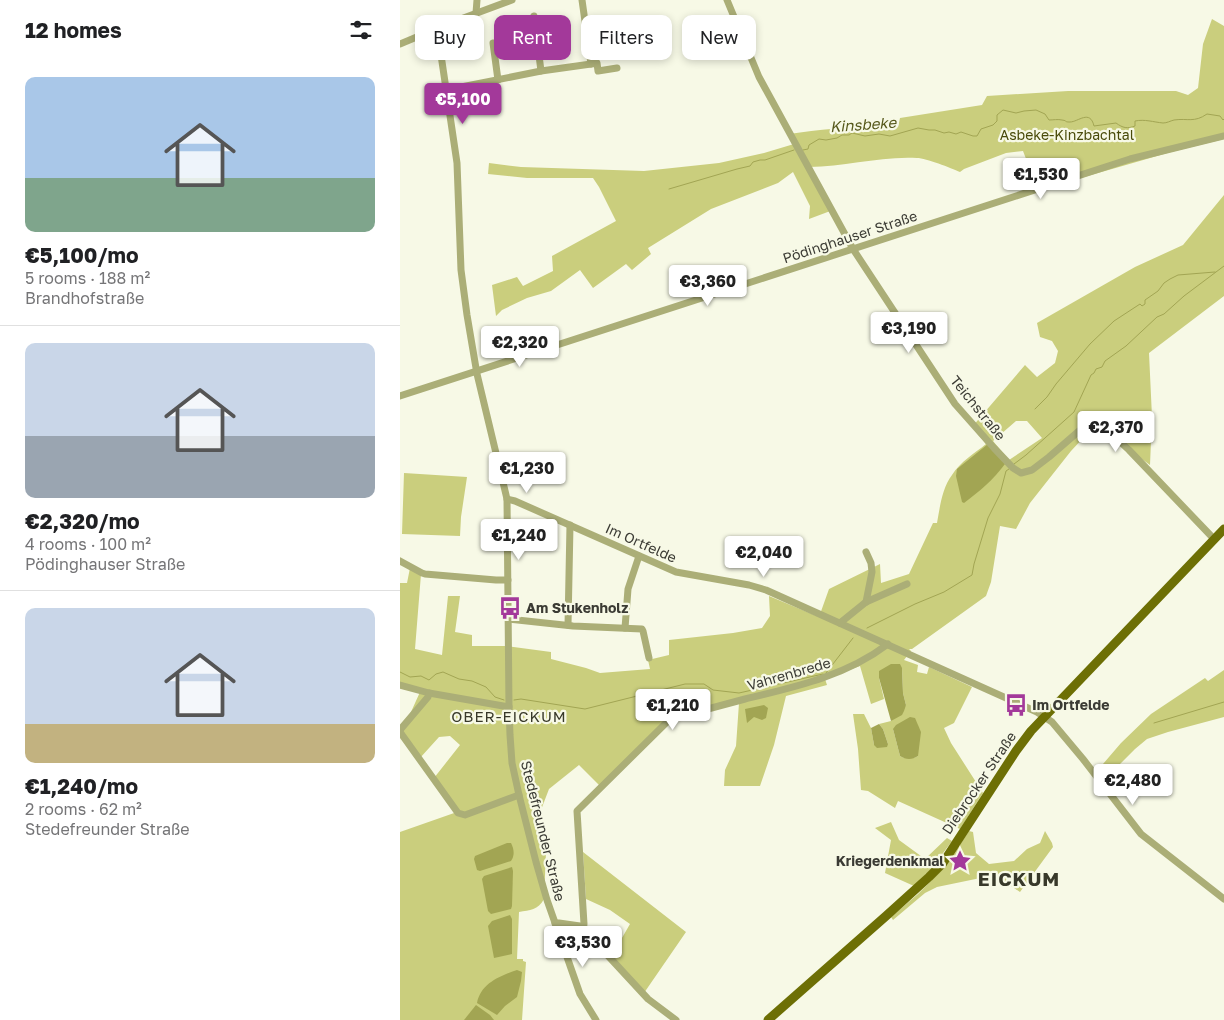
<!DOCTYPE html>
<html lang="en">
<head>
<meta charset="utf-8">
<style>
  body { margin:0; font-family:"Golos Text",sans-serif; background:#f2f2f2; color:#202124; height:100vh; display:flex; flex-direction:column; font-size:19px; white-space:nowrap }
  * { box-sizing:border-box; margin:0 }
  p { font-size:16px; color:#757577 }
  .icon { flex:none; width:28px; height:28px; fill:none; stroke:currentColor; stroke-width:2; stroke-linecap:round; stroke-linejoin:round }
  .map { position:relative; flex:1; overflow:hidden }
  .details { display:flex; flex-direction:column; background:#fff; width:400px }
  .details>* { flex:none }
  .top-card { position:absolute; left:15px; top:15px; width:475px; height:45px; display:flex; gap:10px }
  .price { position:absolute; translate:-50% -42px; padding:0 11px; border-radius:5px; background:#fff; color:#222; font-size:16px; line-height:32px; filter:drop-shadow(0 1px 2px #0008) }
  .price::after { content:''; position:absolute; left:50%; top:30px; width:15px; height:11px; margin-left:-8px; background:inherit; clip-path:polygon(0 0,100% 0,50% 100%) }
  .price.current { background:#a3399a; color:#fff }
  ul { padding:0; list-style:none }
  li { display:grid; align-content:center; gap:10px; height:265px; padding:0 25px }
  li+li { border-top:1px solid #e0e0e0 }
  li span { display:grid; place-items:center; height:155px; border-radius:10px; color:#555 }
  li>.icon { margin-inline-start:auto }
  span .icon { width:90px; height:90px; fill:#fffc; stroke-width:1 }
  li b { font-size:21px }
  h2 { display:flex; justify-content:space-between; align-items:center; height:60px; padding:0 25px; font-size:21px }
  .tag { padding:0 18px; border-radius:10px; background:#fff; box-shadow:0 2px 8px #0003; font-size:18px; line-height:45px }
  .tag.current { background:#a3399a; color:#fff }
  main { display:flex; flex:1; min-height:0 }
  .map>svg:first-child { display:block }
  .green { fill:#cace7d; fill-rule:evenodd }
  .water { fill:#a2a553 }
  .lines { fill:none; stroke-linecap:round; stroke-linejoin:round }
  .stream { stroke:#a2a553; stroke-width:1 }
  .minor { stroke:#abae77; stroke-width:7 }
  .major { stroke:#6d6f05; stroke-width:9 }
  .labels { text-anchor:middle; stroke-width:4.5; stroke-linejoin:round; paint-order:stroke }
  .park-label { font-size:14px; fill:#494b0a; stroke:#f7f9e6 }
  .street-label { font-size:14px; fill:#3b3b34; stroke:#f7f9e6 }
  .poi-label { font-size:14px; font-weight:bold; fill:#3b3b34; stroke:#f7f9e6; text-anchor:start }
  .water-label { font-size:15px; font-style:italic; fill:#56581b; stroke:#f7f9e6 }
  .neighbourhood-label { font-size:15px; letter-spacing:1px; fill:#38392a; stroke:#f7f9e6 }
  .district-label { font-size:19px; font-weight:bold; letter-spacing:1px; fill:#38392a; stroke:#f7f9e6 }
</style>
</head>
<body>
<main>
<section class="details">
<h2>12 homes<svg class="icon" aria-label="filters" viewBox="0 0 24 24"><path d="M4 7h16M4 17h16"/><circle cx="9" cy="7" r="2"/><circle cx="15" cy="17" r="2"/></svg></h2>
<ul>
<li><span style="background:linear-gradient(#a9c7e8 65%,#7fa58c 0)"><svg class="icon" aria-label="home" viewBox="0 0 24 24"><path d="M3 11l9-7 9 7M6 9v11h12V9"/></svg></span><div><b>€5,100/mo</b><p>5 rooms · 188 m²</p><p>Brandhofstraße</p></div></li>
<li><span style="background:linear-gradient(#c9d6e8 60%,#9aa5b1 0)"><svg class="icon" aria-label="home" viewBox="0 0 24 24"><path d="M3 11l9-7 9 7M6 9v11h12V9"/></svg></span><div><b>€2,320/mo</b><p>4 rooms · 100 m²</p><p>Pödinghauser Straße</p></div></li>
<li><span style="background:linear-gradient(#c9d6e8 75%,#c2b280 0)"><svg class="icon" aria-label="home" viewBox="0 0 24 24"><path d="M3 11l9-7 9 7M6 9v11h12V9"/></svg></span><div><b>€1,240/mo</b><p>2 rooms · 62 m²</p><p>Stedefreunder Straße</p></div></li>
</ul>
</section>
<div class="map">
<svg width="824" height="1020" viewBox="0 0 824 1020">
  <rect width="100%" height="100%" fill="#f7f9e6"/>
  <g class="green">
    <path d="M812 19 824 26V139L771 152 653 186 637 187 623 151 606 153 564 169 560 172C551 168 526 158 517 158 480 156 445 167 409 167L433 210 409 219 410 206 393 172 378 183 311 209 248 248 251 254 232 270 226 264 193 288 180 270 151 291 127 298 102 310 96 316 92 285 117 277 123 286 153 271 152 256 216 221 199 187 193 178H127L88 174 89 163 121 167 244 171 319 163 364 153 394 144 389 134C425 129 462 125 498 127L500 118 582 105 587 96 668 91H776L788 95 798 88 803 44Z"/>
    <path d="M824 195V296L749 353 752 417 750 465 705 432 695 430 685 436 671 451 630 503 616 529 600 526 591 582 586 596 512 649H509L511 651 504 660 518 665 517 672 527 674 529 667 572 687 554 723 544 728 551 743 583 793 560 829 498 801 495 808 468 791 461 790 458 749 453 714H464L471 728 474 745 488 744 483 729 479 724 491 721 506 705 503 693 502 668 479 678 484 699 471 704 460 666 425 679 427 685 386 696 374 745 360 786H324L325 770 336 746 339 703 269 723 200 786 179 765 149 789 136 823 146 852 144 899C138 910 130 910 119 912L117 959H123V961L126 962 122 1020H0V832L57 812 34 778 60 745 50 736 39 737 20 758 2 732 20 692 0 682V583H7L10 568 21 574 15 649 42 655 48 596H60L55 632 72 635V646H107L151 652V659L186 668 200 673 250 669 248 660 269 655V640L333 633 362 628 370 616 369 596 419 617 429 589 480 564 481 583 509 574 533 523H537C540 507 542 488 552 475 560 462 575 453 586 444L572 427 625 365 637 377 655 363 658 351 652 341 640 337 637 323 735 267 783 245ZM616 421H627L642 438 609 460 593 441ZM493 729 518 756 514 758H504L500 756Z"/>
    <path d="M4 473 67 477 61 517 60 536 2 534Z"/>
    <path d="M824 670V717L768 732 747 739 735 749 718 766 706 782 697 771 721 743 751 714 805 678 808 681Z"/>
    <path d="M491 822 499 840 525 859 547 838 552 841 532 868 514 886 485 873 491 840 475 828Z"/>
    <path d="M569 831 573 832 576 853 589 864 614 861 627 849 640 843 645 831 652 843 653 847 620 892 595 875 537 887 525 893 493 920 491 917 518 894 547 865Z"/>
    <path d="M183 852 286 932 244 993 211 957 230 924 210 910 186 899Z"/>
  </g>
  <g class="water">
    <path d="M588 444 605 464C592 481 581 490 564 503L562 502 556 476 557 469Z"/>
    <path d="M491 664H500L502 668 503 693 506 705 504 711 502 715 491 721 479 678V671Z"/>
    <path d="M364 705 368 708 366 718 362 720 354 717 347 723 345 709Z"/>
    <path d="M510 717 515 718 521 732 518 756C512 760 506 760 500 756L493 729 496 725Z"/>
    <path d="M479 724 483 729 488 744 487 747 477 748 474 745 471 728Z"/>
    <path d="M107 843H111C114 849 115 855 111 861L80 871 77 870 74 859 75 856Z"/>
    <path d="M112 867 113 871 112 906 111 909 91 914 88 911 82 879 84 876Z"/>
    <path d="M110 915 112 919V954L94 958 88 926 92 921Z"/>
    <path d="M117 970 122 972 121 981 117 997 105 1006 97 1015 77 1003C81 983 100 976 117 970Z"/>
    <path d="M76 1005 90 1015 94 1020H64Z"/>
  </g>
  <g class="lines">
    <g class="stream">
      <path d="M403 150 408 149 409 145 419 139 426 140 437 138 442 135H449L452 133 465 136 479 134 490 136 518 128 529 130H535L544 133 549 132 556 134 561 132 573 136H577L581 129 593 125 597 121V115L603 110 616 113 624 111 636 110 645 114 649 120C653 120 658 119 662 120 669 121 663 122 670 122 678 122 690 109 694 126L716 123C723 128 727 129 735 126V121C745 119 753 122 763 123 767 123 770 121 774 120 788 118 794 123 807 114L820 116 823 120 824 119"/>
      <path d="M269 189 337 169 350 166 353 162 360 160H365L394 150"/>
      <path d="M635 409 647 397 656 384 690 344 714 321 740 304 742 306 745 304V300L758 291 764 283 770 279 778 275 815 272"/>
      <path d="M614 464 626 455 674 412 691 375 694 373 696 369 702 367 705 361 726 346 757 317 764 314 784 296 824 266"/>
      <path d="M467 628 515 604 544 592 572 575 574 564 588 518 600 494 606 471 609 469"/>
      <path d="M0 672 10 677 21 676 29 680 36 674 43 672 59 679 72 681 86 687 95 697 104 700"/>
      <path d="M426 673 453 638"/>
      <path d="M114 700 121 699 185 709 285 684H304L313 690 339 693 423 674"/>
      <path d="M754 723 824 702"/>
    </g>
    <g class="minor">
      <path d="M327 0 359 77 453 249 555 404 594 448 613 468 621 473 632 470 649 457 679 431 687 427H696L706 431 715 437 729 450 814 539"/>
      <path d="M76 13 77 0"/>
      <path d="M134 16 141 71"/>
      <path d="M37 28 57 163 61 270 67 315 77 374 107 499 109 707 110 735 112 763 119 795 136 862 147 900 180 994 196 1020"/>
      <path d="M93 43 98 80"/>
      <path d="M0 44 50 23 112 0"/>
      <path d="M191 64 197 63 198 71 217 68"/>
      <path d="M46 90 141 71 191 64 182 0"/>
      <path d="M0 396 730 159 824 136"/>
      <path d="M107 499 115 501 276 572 349 585 366 590 637 712 652 722 683 759 741 834 824 899"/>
      <path d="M0 561 22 573 25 574 96 580H108"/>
      <path d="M466 602 472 572 471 563 466 552"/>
      <path d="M108 619 173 626 242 629 243 631 249 658"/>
      <path d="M440 623 466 602 507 584"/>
      <path d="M168 625 170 525"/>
      <path d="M225 628 228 589 239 556"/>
      <path d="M0 685 29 693 109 707"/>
      <path d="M0 730 28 697 29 693"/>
      <path d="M0 732 58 813 65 815 119 795"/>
      <path d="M155 923H159L180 926 186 929 199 946 248 999 276 1020"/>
      <path d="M183 927 184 924 177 811 267 722 272 719 278 717C300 711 323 705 345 699 395 687 446 676 488 644"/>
    </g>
    <path class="major" d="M368 1020 486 916 529 877 543 863 616 751 631 731 824 529"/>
  </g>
  <defs>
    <symbol id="bus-bare" viewBox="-9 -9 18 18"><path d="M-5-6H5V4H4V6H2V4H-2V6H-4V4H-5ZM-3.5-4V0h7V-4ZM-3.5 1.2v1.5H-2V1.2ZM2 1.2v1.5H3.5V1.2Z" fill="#a3399a" stroke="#f7f9e6" stroke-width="2.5" paint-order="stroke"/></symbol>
    <symbol id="sight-bare" viewBox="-9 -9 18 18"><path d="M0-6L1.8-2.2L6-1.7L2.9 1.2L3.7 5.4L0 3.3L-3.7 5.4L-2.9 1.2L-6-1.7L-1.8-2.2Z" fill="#a3399a" stroke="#f7f9e6" stroke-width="2.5" paint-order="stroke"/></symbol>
  </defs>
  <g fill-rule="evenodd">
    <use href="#bus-bare" x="94" y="592" width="32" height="32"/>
    <use href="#bus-bare" x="600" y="689" width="32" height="32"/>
    <use href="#sight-bare" x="544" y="845" width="32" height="32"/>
  </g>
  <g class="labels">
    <g class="park-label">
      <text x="667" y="140">Asbeke-Kinzbachtal</text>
    </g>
    <g class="street-label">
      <text transform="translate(450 237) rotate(-18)" y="5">Pödinghauser Straße</text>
      <text transform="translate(578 408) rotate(51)" y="5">Teichstraße</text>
      <text transform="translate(241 543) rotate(24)" y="5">Im Ortfelde</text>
      <text transform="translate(389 674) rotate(-16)" y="5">Vahrenbrede</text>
      <text transform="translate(579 783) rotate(-56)" y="5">Diebrocker Straße</text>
      <text transform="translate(143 831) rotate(76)" y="5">Stedefreunder Straße</text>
    </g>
    <g class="poi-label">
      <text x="126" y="613">Am Stukenholz</text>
      <text x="632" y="710">Im Ortfelde</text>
      <text x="544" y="866" text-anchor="end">Kriegerdenkmal</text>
    </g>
    <g class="water-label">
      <text transform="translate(463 125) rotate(-4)" y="5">Kinsbeke</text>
    </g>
    <g class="neighbourhood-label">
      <text x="109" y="722">OBER-EICKUM</text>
    </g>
    <g class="district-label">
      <text x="619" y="886">EICKUM</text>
    </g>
  </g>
</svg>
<b class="price current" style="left:63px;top:125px">€5,100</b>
<b class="price" style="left:641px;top:200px">€1,530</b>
<b class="price" style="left:308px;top:307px">€3,360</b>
<b class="price" style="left:509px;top:354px">€3,190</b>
<b class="price" style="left:120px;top:368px">€2,320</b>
<b class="price" style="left:716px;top:453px">€2,370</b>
<b class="price" style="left:127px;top:494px">€1,230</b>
<b class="price" style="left:119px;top:561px">€1,240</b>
<b class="price" style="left:364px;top:578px">€2,040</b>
<b class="price" style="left:273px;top:731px">€1,210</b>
<b class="price" style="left:733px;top:806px">€2,480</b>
<b class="price" style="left:183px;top:968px">€3,530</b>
<div class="top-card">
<a class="tag">Buy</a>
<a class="tag current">Rent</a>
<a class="tag">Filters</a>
<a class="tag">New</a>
</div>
</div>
</main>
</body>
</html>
